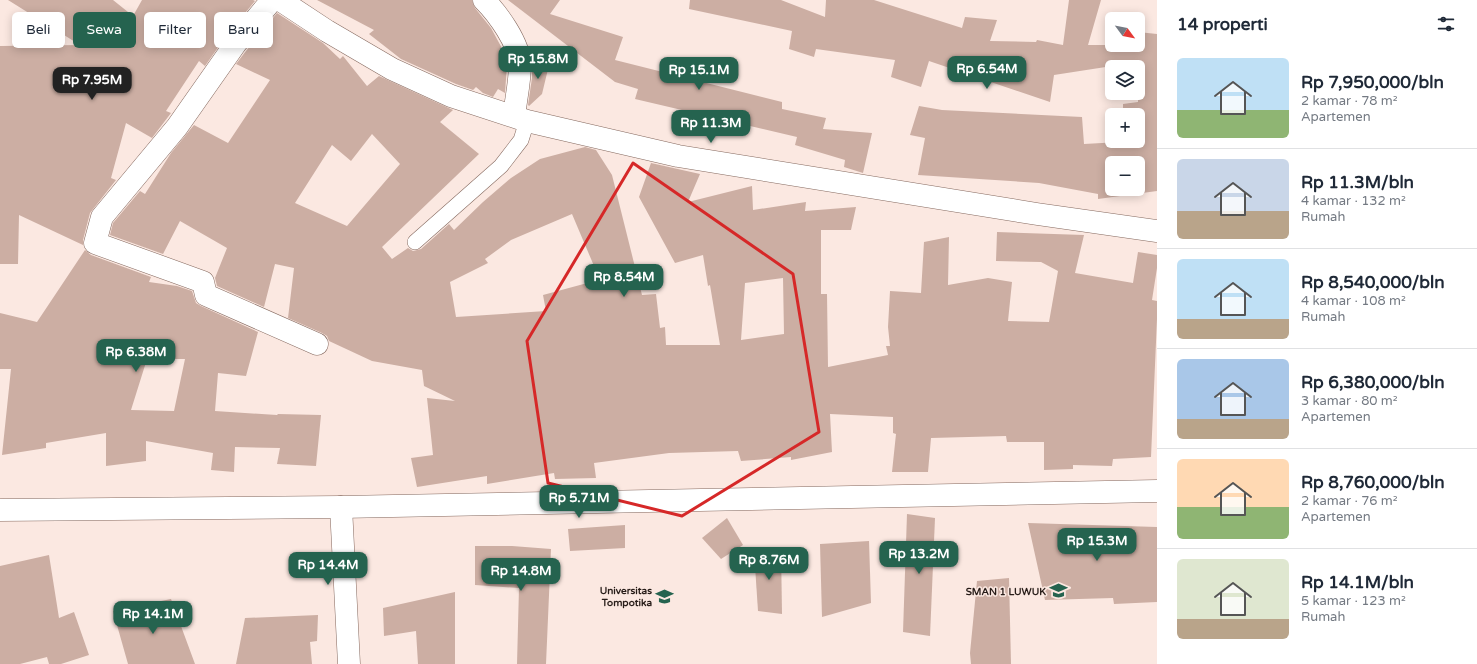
<!DOCTYPE html>
<html lang="id">
<head>
<meta charset="utf-8">
<style>
  body { margin:0; font-family:"Varela Round",sans-serif; background:#f6f6f7; color:#1f2937; height:100vh; display:flex; flex-direction:column; font-size:15px; white-space:nowrap }
  * { box-sizing:border-box; margin:0 }
  p { font-size:13px; color:#747a83 }
  .icon { flex:none; width:22px; height:22px; fill:none; stroke:currentColor; stroke-width:2; stroke-linecap:round; stroke-linejoin:round }
  .map { position:relative; flex:1; overflow:hidden }
  .panel { display:flex; flex-direction:column; background:#fff; width:320px }
  .panel>* { flex:none }
  .banner { position:absolute; left:12px; top:12px; width:380px; height:36px; display:flex; gap:8px }
  .needle { width:26px; rotate:122deg }
  .tools { position:absolute; left:1105px; top:12px; display:grid; gap:8px }
  .tools a { display:grid; place-items:center; width:40px; height:40px; border-radius:6px; background:#fff; box-shadow:0 2px 10px #0003; font-size:20px }
  .price { position:absolute; translate:-50% -34px; padding:0 9px; border-radius:8px; background:#25634f; color:#fff; font-size:13px; line-height:26px; filter:drop-shadow(0 1px 2px #0008) }
  .price::after { content:''; position:absolute; left:50%; top:24px; width:12px; height:9px; margin-left:-6px; background:inherit; clip-path:polygon(0 0,100% 0,50% 100%) }
  .price.active { background:#222; color:#fff }
  ul { padding:0; list-style:none }
  li { display:flex; align-items:center; gap:12px; height:100px; padding:0 20px }
  li+li { border-top:1px solid #e0e1e3 }
  li span { display:grid; place-items:center; flex:none; width:112px; height:80px; border-radius:6px; color:#555 }
  li>.icon { margin-inline-start:auto }
  span .icon { width:48px; height:48px; fill:#fffc; stroke-width:1 }
  li b { font-size:17px }
  h2 { display:flex; justify-content:space-between; align-items:center; height:48px; padding:0 20px; font-size:17px }
  .tag { padding:0 14px; border-radius:6px; background:#fff; box-shadow:0 2px 10px #0003; font-size:14px; line-height:36px }
  .tag.active { background:#25634f; color:#fff }
  main { display:flex; flex:1; min-height:0 }
  .map>svg:first-child { display:block }
  .building { fill:#ccaea3; fill-rule:evenodd }
  .lines { fill:none; stroke-linecap:round; stroke-linejoin:round }
  .service-casing { stroke:#85695f; stroke-width:16 }
  .minor-casing { stroke:#85695f; stroke-width:23 }
  .service { stroke:#fff; stroke-width:15 }
  .minor { stroke:#fff; stroke-width:22 }
  .marked { fill:none; stroke:#d62828; stroke-width:3; stroke-linejoin:round }
  .labels { text-anchor:middle; stroke-width:3; stroke-linejoin:round; paint-order:stroke }
  .poi-label { font-size:10px; font-weight:bold; fill:#271c18; stroke:#fbe8e1; text-anchor:end }
</style>
</head>
<body>
<main>
<div class="map">
<svg width="1157" height="664" viewBox="0 0 1157 664">
  <rect width="100%" height="100%" fill="#fbe8e1"/>
  <g class="building">
    <path d="M8 0H113L133 16 142 0H253L255 1 226 36 205 66 199 61 166 111 171 113 152 138 126 123 111 178 116 180 90 213 83 240V245L19 215 18 264H0V46L80 45Z"/>
    <path d="M317 0H472L475 8 491 28 504 52 507 65 505 93 498 89 493 97 483 93 476 87 473 90 456 84 401 59 369 34 374 30Z"/>
    <path d="M508 0H560L550 14 623 37 615 60 782 102V109L826 118 823 129 872 133 863 173 844 167 845 160 795 145 797 137 635 99 638 89 615 82Z"/>
    <path d="M690 0H781L825 17 826 0H874L962 28 965 17 997 20 990 41 1036 42 1037 40 1063 45 1069 0H1101L1088 45H1138V32L1157 34V191L1098 199V194L1039 183 918 175 925 138 910 135 919 106 942 110 1082 117 1084 144 1138 141V115H1123V104L1138 102V62L1054 75 1050 102 929 61 921 87 891 77 895 60 816 49 814 57 789 49 792 31 689 9ZM1112 163H1138V189H1112Z"/>
    <path d="M277 13 323 43 340 59 343 56 367 86 379 76 453 110 440 122 479 154 382 247 392 259 408 248 413 251 421 249 449 224 454 230 483 202 511 178 540 159 585 147 596 150 612 175 642 295 656 294 660 328 665 327 666 345H720L710 285 708 286 703 255 675 263 639 197 651 163 700 174 688 202 752 186 753 210 806 202 805 211 856 207 851 230H821V294H827L828 367 888 355 886 346H890L888 327 890 291 921 293 924 242 949 237 948 285 988 278 1012 282 1008 321 1049 322 1058 271 1041 262 996 261 997 232 1084 235 1075 273 1133 283 1138 252 1157 255V268L1152 300 1157 301V319L1151 457 1113 459 1112 466 1073 465V469L1044 470V442H1007L1006 436 931 438 928 472H892L896 434 893 433V417L830 414 832 452 791 460V457L741 461 738 451 669 453 594 463 596 478 555 479 554 473 487 484V476L417 487 411 458 433 455 427 398 455 401 424 386 422 370 372 361 329 341 327 336 322 333 288 318 294 268 275 264 264 307 217 286 215 278 227 248 180 221 163 254 110 235 113 223 140 191 145 194 171 153 194 125 228 143 270 80 236 64 246 51ZM372 134 400 164 347 226 295 203 332 145 351 161ZM572 214 594 266 588 268 591 282 543 295 546 311 456 317 450 282 488 263 485 259 511 240ZM783 278 784 334 741 340 745 283Z"/>
    <path d="M532 58 549 65 542 94 529 106 528 105 532 78Z"/>
    <path d="M85 250 91 255 151 277 149 282 177 286 192 291 196 303 201 306 258 332 246 376 218 373 215 411 277 415 278 414 321 415 316 466 277 464 280 448 235 447 234 472 211 470 213 453 146 441V461L106 466V433L46 443V448L2 455 11 369H0V313L37 322ZM147 359H185L174 411 131 410Z"/>
    <path d="M907 514 935 518 930 636 903 632Z"/>
    <path d="M727 518 743 545 721 559 702 538Z"/>
    <path d="M1028 523 1157 527V602L1114 604 1113 598 1045 600Z"/>
    <path d="M625 525V548L570 551 568 529Z"/>
    <path d="M869 541 871 603 822 617 820 544Z"/>
    <path d="M475 546H512L551 549 546 664H517L519 588 475 585Z"/>
    <path d="M781 549 782 614 758 611 754 551Z"/>
    <path d="M49 555 59 618 74 612 89 655 61 664H49L47 657 20 664H0V566Z"/>
    <path d="M1009 578 1011 664H971L970 653 977 581Z"/>
    <path d="M455 592V664H418L416 631 384 636 383 608Z"/>
    <path d="M171 599 195 664H128L113 611 148 608 146 604Z"/>
    <path d="M318 615 317 641 310 642 312 664H236L245 618Z"/>
  </g>
  <g class="lines">
    <defs>
      <path id="service" d="M415 242 501 166 521 140 527 121"/>
      <g id="minor">
        <path d="M272 0 236 43 177 127 102 217 95 243 203 282 206 295 317 344"/>
        <path d="M280 0 327 31 392 69 451 96 527 121 678 156 1037 214 1157 231"/>
        <path d="M484 0C498 14 519 43 520 64 520 81 516 99 514 116"/>
        <path d="M341 507 349 664"/>
        <path d="M0 510 341 507 1157 491"/>
      </g>
    </defs>
    <use href="#service" class="service-casing"/>
    <use href="#minor" class="minor-casing"/>
    <use href="#service" class="service"/>
    <use href="#minor" class="minor"/>
  </g>
  <path class="marked" d="M633 163 793 274 819 432 682 516 548 483 527 341Z"/>
  <defs>
    <symbol id="school-bare" viewBox="-9 -9 18 18"><path d="M0-5L7-2L0 1L-7-2ZM-4 1L0 2.5L4 1V4Q0 6-4 4Z" fill="#25634f" stroke="#fbe8e1" stroke-width="2.5" paint-order="stroke"/></symbol>
  </defs>
  <g fill-rule="evenodd">
    <use href="#school-bare" x="1046" y="578" width="25" height="25"/>
    <use href="#school-bare" x="652" y="584" width="25" height="25"/>
  </g>
  <g class="labels">
    <g class="poi-label">
      <text x="652" y="594">Universitas<tspan x="652" dy="12">Tompotika</tspan></text>
      <text x="1046" y="595">SMAN 1 LUWUK</text>
    </g>
  </g>
</svg>
<div class="tools">
<a><svg class="needle" viewBox="-14 -14 28 28"><path d="M0-13l5 13h-10z" fill="#e53935"/><path d="M0 13l5-13h-10z" fill="#747a83"/></svg></a>
<a><svg class="icon" aria-label="layers" viewBox="0 0 24 24"><path d="M12 4l9 5-9 5-9-5zM3 14l9 5 9-5"/></svg></a>
<a>+</a>
<a>−</a>
</div>
<b class="price" style="left:538px;top:80px">Rp 15.8M</b>
<b class="price" style="left:987px;top:90px">Rp 6.54M</b>
<b class="price" style="left:699px;top:91px">Rp 15.1M</b>
<b class="price active" style="left:92px;top:101px">Rp 7.95M</b>
<b class="price" style="left:711px;top:144px">Rp 11.3M</b>
<b class="price" style="left:624px;top:298px">Rp 8.54M</b>
<b class="price" style="left:136px;top:373px">Rp 6.38M</b>
<b class="price" style="left:579px;top:519px">Rp 5.71M</b>
<b class="price" style="left:1097px;top:562px">Rp 15.3M</b>
<b class="price" style="left:919px;top:575px">Rp 13.2M</b>
<b class="price" style="left:769px;top:581px">Rp 8.76M</b>
<b class="price" style="left:328px;top:586px">Rp 14.4M</b>
<b class="price" style="left:521px;top:592px">Rp 14.8M</b>
<b class="price" style="left:153px;top:635px">Rp 14.1M</b>
<div class="banner">
<a class="tag">Beli</a>
<a class="tag active">Sewa</a>
<a class="tag">Filter</a>
<a class="tag">Baru</a>
</div>
</div>
<section class="panel">
<h2>14 properti<svg class="icon" aria-label="filters" viewBox="0 0 24 24"><path d="M4 7h16M4 17h16"/><circle cx="9" cy="7" r="2"/><circle cx="15" cy="17" r="2"/></svg></h2>
<ul>
<li><span style="background:linear-gradient(#bfe0f5 65%,#8fb573 0)"><svg class="icon" aria-label="home" viewBox="0 0 24 24"><path d="M3 11l9-7 9 7M6 9v11h12V9"/></svg></span><div><b>Rp 7,950,000/bln</b><p>2 kamar · 78 m²</p><p>Apartemen</p></div></li>
<li><span style="background:linear-gradient(#c9d6e8 65%,#b9a48a 0)"><svg class="icon" aria-label="home" viewBox="0 0 24 24"><path d="M3 11l9-7 9 7M6 9v11h12V9"/></svg></span><div><b>Rp 11.3M/bln</b><p>4 kamar · 132 m²</p><p>Rumah</p></div></li>
<li><span style="background:linear-gradient(#bfe0f5 75%,#b9a48a 0)"><svg class="icon" aria-label="home" viewBox="0 0 24 24"><path d="M3 11l9-7 9 7M6 9v11h12V9"/></svg></span><div><b>Rp 8,540,000/bln</b><p>4 kamar · 108 m²</p><p>Rumah</p></div></li>
<li><span style="background:linear-gradient(#a9c7e8 75%,#b9a48a 0)"><svg class="icon" aria-label="home" viewBox="0 0 24 24"><path d="M3 11l9-7 9 7M6 9v11h12V9"/></svg></span><div><b>Rp 6,380,000/bln</b><p>3 kamar · 80 m²</p><p>Apartemen</p></div></li>
<li><span style="background:linear-gradient(#ffd9b3 60%,#8fb573 0)"><svg class="icon" aria-label="home" viewBox="0 0 24 24"><path d="M3 11l9-7 9 7M6 9v11h12V9"/></svg></span><div><b>Rp 8,760,000/bln</b><p>2 kamar · 76 m²</p><p>Apartemen</p></div></li>
<li><span style="background:linear-gradient(#dfe7d0 75%,#b9a48a 0)"><svg class="icon" aria-label="home" viewBox="0 0 24 24"><path d="M3 11l9-7 9 7M6 9v11h12V9"/></svg></span><div><b>Rp 14.1M/bln</b><p>5 kamar · 123 m²</p><p>Rumah</p></div></li>
</ul>
</section>
</main>
</body>
</html>
